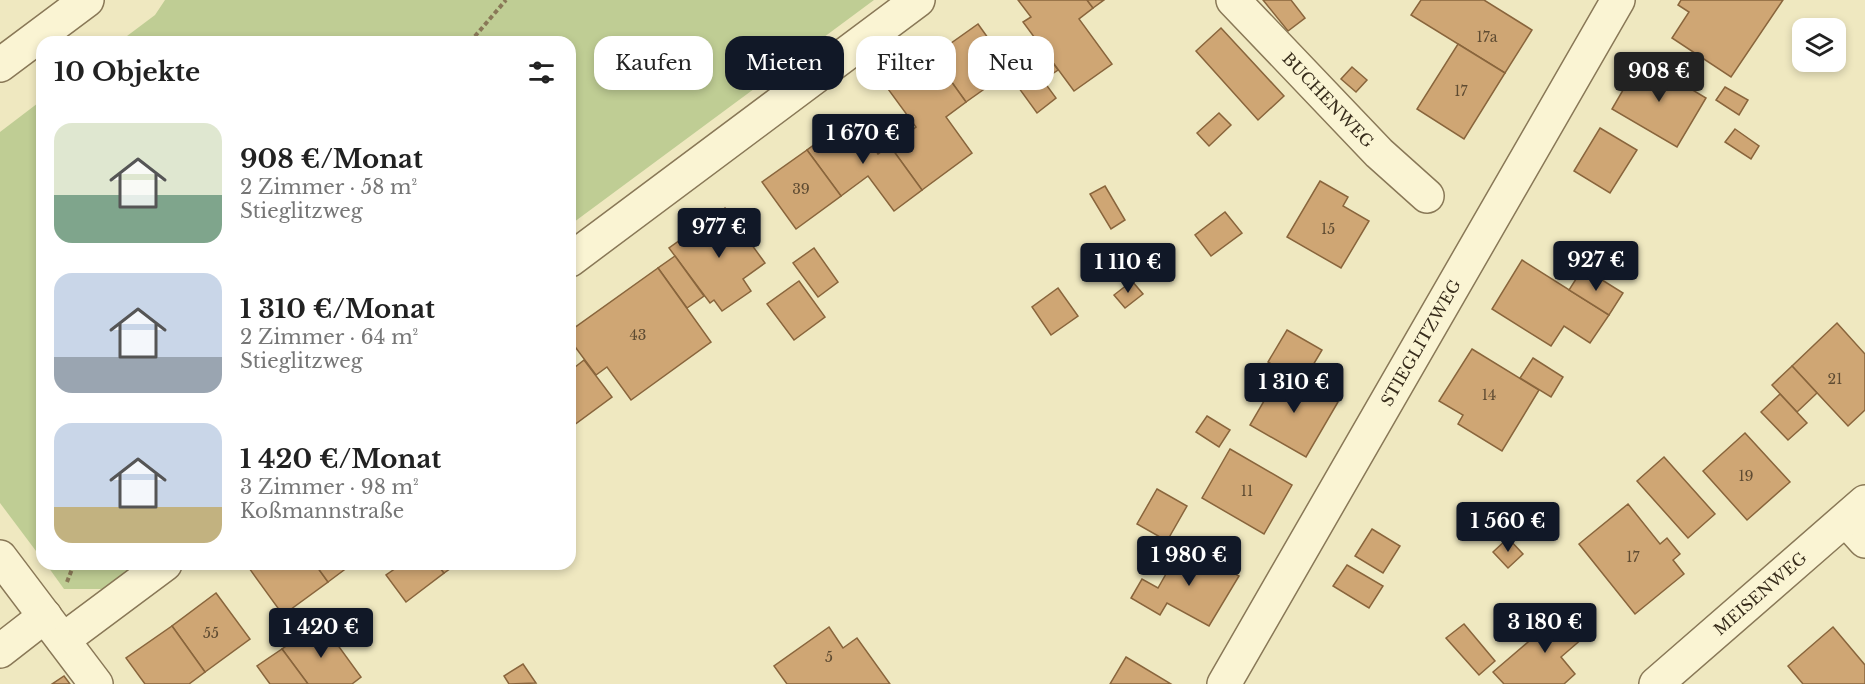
<!DOCTYPE html>
<html lang="de">
<head>
<meta charset="utf-8">
<style>
  body { margin:0; font-family:"Libre Baskerville",serif; background:#f6f6f6; color:#222; height:100vh; display:flex; flex-direction:column; font-size:22px; white-space:nowrap }
  * { box-sizing:border-box; margin:0 }
  p { font-size:20px; color:#767676 }
  .icon { flex:none; width:33px; height:33px; fill:none; stroke:currentColor; stroke-width:2; stroke-linecap:round; stroke-linejoin:round }
  .map { position:relative; flex:1; overflow:hidden }
  .panel { position:absolute; left:36px; top:36px; width:540px; height:534px; display:flex; flex-direction:column; background:#fff; border-radius:18px; box-shadow:0 3px 9px #0003 }
  .panel>* { flex:none }
  .hud { position:absolute; left:594px; top:36px; width:570px; height:54px; display:flex; gap:12px }
  .fabs { position:absolute; left:1792px; top:18px; display:grid; gap:12px }
  .fabs a { display:grid; place-items:center; width:54px; height:54px; border-radius:12px; background:#fff; box-shadow:0 3px 9px #0003; font-size:30px }
  .price { position:absolute; translate:-50% -51px; padding:0 14px; border-radius:6px; background:#111827; color:#fff; font-size:20px; line-height:39px; filter:drop-shadow(0 2px 3px #0008) }
  .price::after { content:''; position:absolute; left:50%; top:36px; width:18px; height:14px; margin-left:-9px; background:inherit; clip-path:polygon(0 0,100% 0,50% 100%) }
  .price.selected { background:#222; color:#fff }
  ul { padding:0; list-style:none }
  li { display:flex; align-items:center; gap:18px; height:150px; padding:0 18px }
  li span { display:grid; place-items:center; flex:none; width:168px; height:120px; border-radius:18px; color:#555 }
  li>.icon { margin-inline-start:auto }
  span .icon { width:72px; height:72px; fill:#fffc; stroke-width:1 }
  li b { font-size:26px }
  h2 { display:flex; justify-content:space-between; align-items:center; height:72px; padding:0 18px; font-size:26px }
  .tag { padding:0 21px; border-radius:18px; background:#fff; box-shadow:0 3px 9px #0003; font-size:21px; line-height:54px }
  .tag.selected { background:#111827; color:#fff }
  .map>svg:first-child { display:block }
  .green { fill:#bfcd94 }
  .building { fill:#cfa674; stroke:#89653c; stroke-width:1.5 }
  .lines { fill:none; stroke-linecap:round; stroke-linejoin:round }
  .minor-casing { stroke:#897857; stroke-width:36 }
  .path { stroke:#897857; stroke-width:4; stroke-dasharray:4.5 3; stroke-linecap:butt }
  .minor { stroke:#faf4d3; stroke-width:33 }
  .labels { text-anchor:middle; stroke-width:5; stroke-linejoin:round; paint-order:stroke }
  .number-label { font-size:14px; fill:#5e4b32 }
  .street-label { font-size:16px; fill:#382d1c; stroke:#f6f1d0 }
</style>
</head>
<body>
<div class="map">
<svg width="1865" height="684" viewBox="0 0 1865 684">
  <rect width="100%" height="100%" fill="#efe8c0"/>
  <g class="green">
    <path d="M165 0H874L570 225V42H119L155 15Z"/>
    <path d="M42 100V559L0 503V132Z"/>
    <path d="M46 564H139L108 589H64Z"/>
  </g>
  <g class="building">
    <path d="M1018 0H1087L1093 8 1079 19 1112 64 1074 91 1023 22 1031 17Z"/>
    <path d="M1087 0H1104L1093 8Z"/>
    <path d="M1263 0H1291L1305 18 1288 31Z"/>
    <path d="M1421 0H1484L1532 30 1505 73 1411 15Z"/>
    <path d="M1681 0H1783L1731 77 1672 38 1689 12 1678 5Z"/>
    <path d="M978 24 1011 70 966 102 933 56Z"/>
    <path d="M1221 28 1284 96 1258 120 1196 51Z"/>
    <path d="M1038 42 1058 70 1043 80 1023 53Z"/>
    <path d="M1458 44 1505 73 1464 139 1417 109Z"/>
    <path d="M1023 53 1056 98 1037 113 1008 73 1011 70 1007 64Z"/>
    <path d="M933 56 966 102 946 117 972 153 922 190 890 146 916 127 888 89Z"/>
    <path d="M1641 59 1706 98 1677 147 1612 109Z"/>
    <path d="M1352 67 1367 80 1356 92 1341 79Z"/>
    <path d="M1725 87 1748 100 1739 115 1716 100Z"/>
    <path d="M1219 113 1231 125 1209 146 1197 133Z"/>
    <path d="M852 117 878 154 890 146 922 190 894 211 868 176 841 196 807 150Z"/>
    <path d="M1600 128 1637 150 1610 193 1574 171Z"/>
    <path d="M1735 129 1759 146 1751 159 1725 142Z"/>
    <path d="M807 150 841 196 796 229 762 182Z"/>
    <path d="M1320 181 1348 197 1343 206 1369 221 1341 268 1287 237Z"/>
    <path d="M1105 186 1125 220 1111 229 1090 194Z"/>
    <path d="M725 208 765 263 743 279 751 291 722 311 714 300 710 303 669 248Z"/>
    <path d="M1225 212 1242 233 1211 256 1195 235Z"/>
    <path d="M814 248 838 282 818 297 793 263Z"/>
    <path d="M675 256 704 296 687 308 658 268Z"/>
    <path d="M1522 260 1609 315 1590 343 1564 326 1551 346 1492 309Z"/>
    <path d="M658 268 711 342 631 400 607 367 596 375 570 340V331Z"/>
    <path d="M1583 268 1623 293 1609 315 1569 290Z"/>
    <path d="M799 281 825 317 794 340 767 304Z"/>
    <path d="M1132 281 1143 294 1125 308 1114 295Z"/>
    <path d="M1058 288 1078 316 1051 335 1032 307Z"/>
    <path d="M1837 323 1865 354V410L1848 426 1792 366Z"/>
    <path d="M1287 330 1322 350 1303 382 1268 362Z"/>
    <path d="M1472 349 1539 390 1502 451 1458 424 1463 415 1439 401Z"/>
    <path d="M1533 358 1563 377 1551 397 1520 378Z"/>
    <path d="M584 360 612 397 570 428V371Z"/>
    <path d="M1792 366 1817 393 1797 412 1772 385Z"/>
    <path d="M1282 370 1338 402 1306 457 1250 425Z"/>
    <path d="M1780 394 1807 423 1788 440 1761 412Z"/>
    <path d="M1207 416 1230 430 1219 447 1196 432Z"/>
    <path d="M1745 433 1790 482 1747 520 1703 471Z"/>
    <path d="M1230 449 1292 485 1264 534 1202 498Z"/>
    <path d="M1664 457 1715 514 1688 538 1637 481Z"/>
    <path d="M1157 489 1187 506 1167 541 1137 524Z"/>
    <path d="M1628 504 1660 544 1667 538 1680 554 1673 560 1684 574 1635 614 1579 544Z"/>
    <path d="M1372 529 1400 546 1383 573 1355 556Z"/>
    <path d="M1508 538 1523 554 1508 568 1493 552Z"/>
    <path d="M1183 544 1239 576 1209 626 1167 603 1160 615 1131 598 1142 579 1158 588Z"/>
    <path d="M254 564H315L328 582 283 615 249 568Z"/>
    <path d="M315 564H352L328 582Z"/>
    <path d="M402 564H437L444 573 406 602 386 575Z"/>
    <path d="M437 564H457L444 573Z"/>
    <path d="M1347 565 1383 586 1369 608 1333 586Z"/>
    <path d="M216 593 250 639 205 672 172 626Z"/>
    <path d="M1569 607 1590 632 1561 657 1575 674 1564 684H1504L1493 672Z"/>
    <path d="M321 622 361 677 352 684H308L282 649Z"/>
    <path d="M1464 624 1495 661 1479 675 1446 638Z"/>
    <path d="M172 626 205 672 189 684H145L126 658Z"/>
    <path d="M829 627 843 648 857 638 890 684H787L774 666Z"/>
    <path d="M1833 627 1865 665V684H1803L1788 666Z"/>
    <path d="M282 649 308 684H270L257 666Z"/>
    <path d="M1126 657 1171 684H1110Z"/>
    <path d="M523 664 536 683 509 684 504 676Z"/>
    <path d="M64 676 70 684H52Z"/>
  </g>
  <g class="lines">
    <defs>
      <g id="minor">
        <path id="s1" d="M1233 0 1379 153 1427 196"/>
        <path d="M0 65 87 0"/>
        <path d="M570 260 918 0"/>
        <path d="M1846 520 1865 541"/>
        <path d="M0 557 96 684"/>
        <path d="M63 640 165 564"/>
        <path d="M0 651 45 616"/>
        <path id="s2" d="M1224 684 1618 0"/>
        <path id="s3" d="M1656 684 1865 502"/>
      </g>
    </defs>
    <use href="#minor" class="minor-casing"/>
    <g class="path">
      <path d="M470 42 506 0"/>
      <path d="M67 582 74 564"/>
    </g>
    <use href="#minor" class="minor"/>
  </g>
  <g class="labels">
    <g class="number-label">
      <text x="1487" y="42">17a</text>
      <text x="1461" y="96">17</text>
      <text x="801" y="194">39</text>
      <text x="1328" y="234">15</text>
      <text x="638" y="340">43</text>
      <text x="1835" y="384">21</text>
      <text x="1489" y="400">14</text>
      <text x="1746" y="481">19</text>
      <text x="1247" y="496">11</text>
      <text x="1633" y="562">17</text>
      <text x="211" y="638">55</text>
      <text x="829" y="662">5</text>
    </g>
    <g class="street-label">
      <text dy="6" stroke="none"><textPath href="#s1" startOffset="138">BUCHENWEG</textPath></text>
      <text dy="6" stroke="none"><textPath href="#s2" startOffset="394">STIEGLITZWEG</textPath></text>
      <text dy="6" stroke="none"><textPath href="#s3" startOffset="138">MEISENWEG</textPath></text>
    </g>
  </g>
</svg>
<div class="fabs">
<a><svg class="icon" aria-label="layers" viewBox="0 0 24 24"><path d="M12 4l9 5-9 5-9-5zM3 14l9 5 9-5"/></svg></a>
</div>
<b class="price selected" style="left:1659px;top:103px">908 €</b>
<b class="price" style="left:863px;top:165px">1 670 €</b>
<b class="price" style="left:719px;top:259px">977 €</b>
<b class="price" style="left:1596px;top:292px">927 €</b>
<b class="price" style="left:1128px;top:294px">1 110 €</b>
<b class="price" style="left:1294px;top:414px">1 310 €</b>
<b class="price" style="left:1508px;top:553px">1 560 €</b>
<b class="price" style="left:1189px;top:587px">1 980 €</b>
<b class="price" style="left:1545px;top:654px">3 180 €</b>
<b class="price" style="left:321px;top:659px">1 420 €</b>
<div class="hud">
<a class="tag">Kaufen</a>
<a class="tag selected">Mieten</a>
<a class="tag">Filter</a>
<a class="tag">Neu</a>
</div>
<section class="panel">
<h2>10 Objekte<svg class="icon" aria-label="filters" viewBox="0 0 24 24"><path d="M4 7h16M4 17h16"/><circle cx="9" cy="7" r="2"/><circle cx="15" cy="17" r="2"/></svg></h2>
<ul>
<li><span style="background:linear-gradient(#dfe7d0 60%,#7fa58c 0)"><svg class="icon" aria-label="home" viewBox="0 0 24 24"><path d="M3 11l9-7 9 7M6 9v11h12V9"/></svg></span><div><b>908 €/Monat</b><p>2 Zimmer · 58 m²</p><p>Stieglitzweg</p></div></li>
<li><span style="background:linear-gradient(#c9d6e8 70%,#9aa5b1 0)"><svg class="icon" aria-label="home" viewBox="0 0 24 24"><path d="M3 11l9-7 9 7M6 9v11h12V9"/></svg></span><div><b>1 310 €/Monat</b><p>2 Zimmer · 64 m²</p><p>Stieglitzweg</p></div></li>
<li><span style="background:linear-gradient(#c9d6e8 70%,#c2b280 0)"><svg class="icon" aria-label="home" viewBox="0 0 24 24"><path d="M3 11l9-7 9 7M6 9v11h12V9"/></svg></span><div><b>1 420 €/Monat</b><p>3 Zimmer · 98 m²</p><p>Koßmannstraße</p></div></li>
</ul>
</section>
</div>
</body>
</html>
